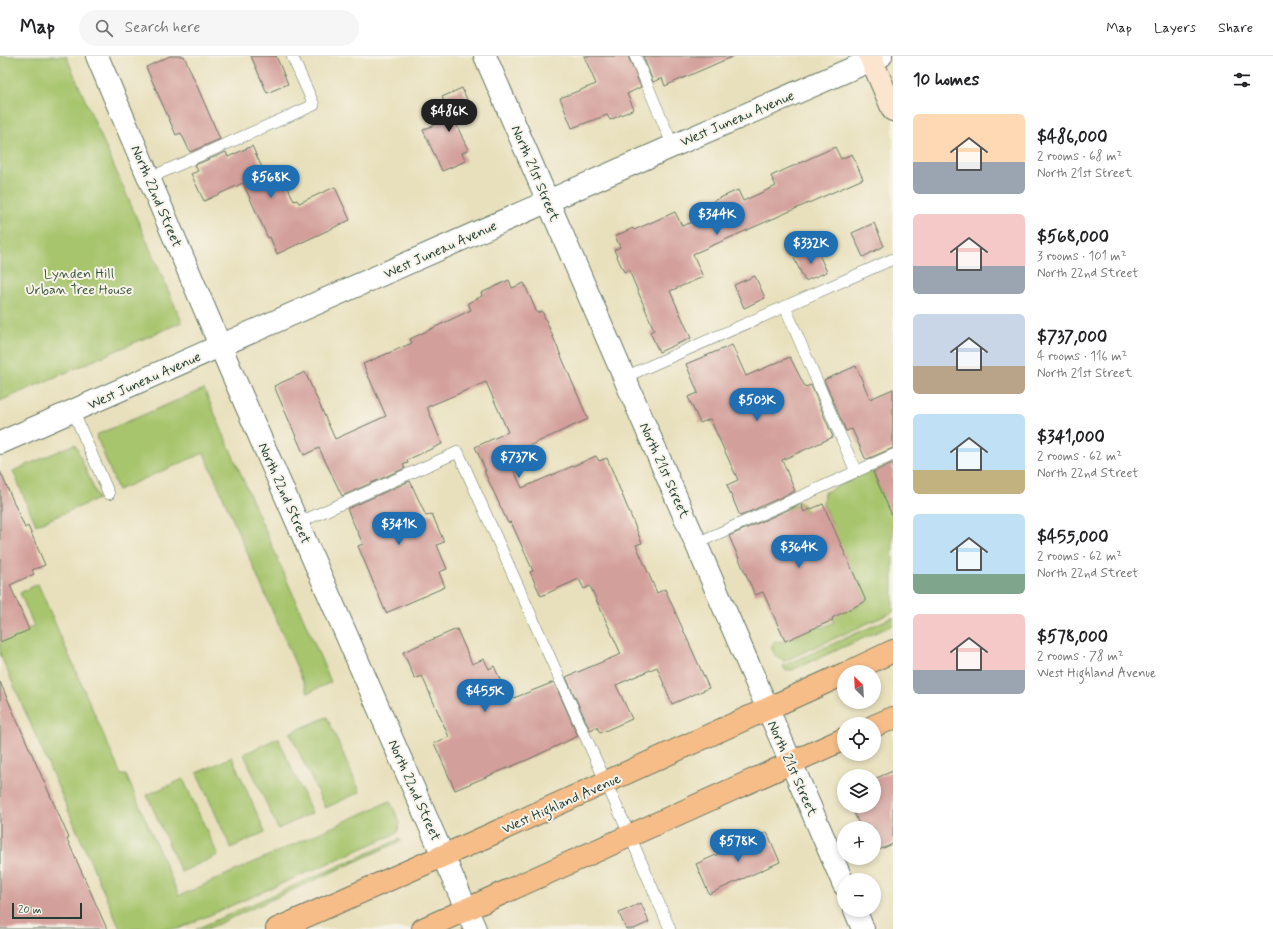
<!DOCTYPE html>
<html lang="en">
<head>
<meta charset="utf-8">
<style>
  body { margin:0; font-family:Mynerve,sans-serif; background:#f6f6f6; color:#202124; height:100vh; display:flex; flex-direction:column; font-size:15px; white-space:nowrap }
  * { box-sizing:border-box; margin:0 }
  p { font-size:13px; color:#757577 }
  .icon { flex:none; width:22px; height:22px; fill:none; stroke:currentColor; stroke-width:2; stroke-linecap:round; stroke-linejoin:round }
  .map { position:relative; flex:1; overflow:hidden }
  .drawer { display:flex; flex-direction:column; background:#fff; width:380px }
  .drawer>* { flex:none }
  .needle { width:26px; rotate:336deg }
  .fabs { position:absolute; left:837px; top:609px; display:grid; gap:8px }
  .fabs a { display:grid; place-items:center; width:44px; height:44px; border-radius:50%; background:#fff; box-shadow:0 2px 6px #0003; font-size:20px }
  .scale { position:absolute; left:12px; bottom:10px; width:70px; box-sizing:border-box; padding-left:4px; border:2px solid #1f3d34; border-top:0; font-size:11px; line-height:14px; white-space:nowrap; color:#1f3d34; -webkit-text-stroke:3px #f7f3e8; paint-order:stroke }
  .price { position:absolute; translate:-50% -34px; padding:0 9px; border-radius:14px; background:#1f6fb2; color:#fff; font-size:13px; line-height:26px; filter:drop-shadow(0 1px 2px #0008) }
  .price::after { content:''; position:absolute; left:50%; top:24px; width:12px; height:9px; margin-left:-6px; background:inherit; clip-path:polygon(0 0,100% 0,50% 100%) }
  .price.on { background:#222; color:#fff }
  ul { padding:0; list-style:none }
  li { display:flex; align-items:center; gap:12px; height:100px; padding:0 20px }
  li span { display:grid; place-items:center; flex:none; width:112px; height:80px; border-radius:6px; color:#555 }
  li>.icon { margin-inline-start:auto }
  span .icon { width:48px; height:48px; fill:#fffc; stroke-width:1 }
  li b { font-size:17px }
  h2 { display:flex; justify-content:space-between; align-items:center; height:48px; padding:0 20px; font-size:17px }
  header { display:flex; align-items:center; gap:24px; box-sizing:border-box; height:56px; padding:0 20px; background:#fff; border-bottom:1px solid #e0e0e0 }
  header strong { font-size:19px }
  nav { display:flex; gap:22px; margin-inline-start:auto; font-size:14px }
  .search { width:280px; height:36px; background:#f6f6f6; display:flex; align-items:center; gap:10px; box-sizing:border-box; padding:0 14px; border-radius:22px; color:#757577; font-size:15px }
  main { display:flex; flex:1; min-height:0 }
  .map>svg:first-child { display:block }
  .green { fill:#a7c56d; stroke:#638150 }
  .building { fill:#d39f9a }
  .lines { fill:none; stroke-linecap:round; stroke-linejoin:round }
  .lane-casing { stroke:#657664; stroke-width:12 }
  .street-casing { stroke:#657664; stroke-width:24 }
  .secondary-casing { stroke:#657664; stroke-width:24 }
  .primary-casing { stroke:#657664; stroke-width:24 }
  .lane { stroke:#fff; stroke-width:11 }
  .street { stroke:#fff; stroke-width:22 }
  .secondary { stroke:#fce5cf; stroke-width:22 }
  .primary { stroke:#f7bd88; stroke-width:22 }
  .labels { text-anchor:middle; stroke-width:4; stroke-linejoin:round; paint-order:stroke }
  .street-label { font-size:14px; fill:#1f3d34; stroke:#f7f3e8 }
  .park-label { font-size:14px; fill:#3a583f; stroke:#f7f3e8 }
</style>
</head>
<body>
<header>
<strong>Map</strong>
<div class="search"><svg class="icon" aria-label="search" viewBox="0 0 24 24"><circle cx="10" cy="10" r="6"/><path d="M15 15l6 6"/></svg>Search here</div>
<nav><a>Map</a><a>Layers</a><a>Share</a></nav>
</header>
<main>
<div class="map">
<svg width="893" height="873" viewBox="0 0 893 873">
  <rect width="100%" height="100%" fill="#f7f3e8"/>
  <filter id="ink" filterUnits="userSpaceOnUse"><feTurbulence type="fractalNoise" baseFrequency=".025" numOctaves="2"/><feDisplacementMap in="SourceGraphic" scale="8" xChannelSelector="R" yChannelSelector="G"/><feConvolveMatrix kernelMatrix="1 2 1 2 8 2 1 2 1" color-interpolation-filters="sRGB"/></filter>
  <filter id="wash" filterUnits="userSpaceOnUse"><feTurbulence type="fractalNoise" baseFrequency=".012" numOctaves="4" result="noise"/><feDisplacementMap in="SourceGraphic" scale="16" xChannelSelector="R" yChannelSelector="G"/><feGaussianBlur stdDeviation="0.9" result="paint"/><feColorMatrix in="noise" values="0 0 0 0 0 0 0 0 0 0 0 0 0 0 0 0 0 1.4 0 .05"/><feComposite in="paint" operator="in"/></filter>
  <g filter="url(#wash)">
    <rect width="100%" height="100%" fill="#e8e0bc"/>
    <g class="green">
      <path d="M0 0H66L182 266 0 345Z"/>
      <path d="M204 333 331 626 308 637 204 397 118 434 96 379Z"/>
      <path d="M75 388 98 443 36 469 13 415Z"/>
      <path d="M872 414 883 439 893 438V556L784 605 776 601 771 591 775 585C792 590 807 572 818 562L822 572 834 566 787 452 800 446C816 460 840 530 850 554L857 551 856 549 866 545 844 496 819 473 832 468 823 448 824 437Z"/>
      <path d="M38 528 121 719H126L179 840 390 745 400 767 397 777 178 873H120L0 598V585L34 570 20 537Z"/>
      <path d="M893 561V569L792 614 786 615 783 610Z"/>
      <path d="M327 661 360 736 325 752 290 677Z"/>
      <path d="M278 682 312 757 278 773 244 698Z"/>
      <path d="M232 701 265 776 231 792 197 717Z"/>
      <path d="M183 723 218 799 181 816 147 739Z"/>
      <path d="M400 783 401 785 207 873H196Z"/>
    </g>
    <g id="blocks">
      <g class="building">
        <path d="M170 0H184L220 83 190 96 181 77 176 79 146 11Z"/>
        <path d="M251 0H276L288 28 267 37Z"/>
        <path d="M584 0H628L641 31 627 38 634 53 610 64 607 59 572 72 560 42 596 28Z"/>
        <path d="M643 0H734L665 30 662 22 653 26Z"/>
        <path d="M462 32 471 53 453 61 468 94 462 97 466 105 442 115 423 74 451 61 442 41Z"/>
        <path d="M252 90 272 133 286 127 294 145 297 144 299 147 335 131 350 164 277 198 270 181 268 182 243 127 204 145 191 118 198 115 195 109 226 96 228 101Z"/>
        <path d="M835 91 841 103 852 98 863 123 693 198 703 221 670 235 691 282 659 296 650 276 654 274 629 214 624 216 614 194 620 191 615 180 633 172 634 174 675 156 682 170 718 156 713 145 738 134 743 145 776 130 771 120Z"/>
        <path d="M874 167 884 190 863 201 852 177Z"/>
        <path d="M816 192 827 216 805 225 794 202Z"/>
        <path d="M755 220 765 242 744 252 734 229Z"/>
        <path d="M509 224 512 232 524 227 537 257 542 255 588 363 507 400 522 432 596 400 599 405 607 402 642 487 636 489 657 537 665 533 709 632 672 648 657 611 616 629 632 663 600 677 597 671 590 674 566 621 621 598 590 530 584 533 579 523 541 540 530 516 533 515 511 466 508 467 484 415H486L475 391 508 376 486 326 427 351 442 388 407 404 408 407 403 409 405 412 342 440 319 392 304 399 274 330 305 316 335 383 386 360 363 308 412 287 410 283 471 254 468 247 482 240 481 237Z"/>
        <path d="M732 289 746 320 790 301 805 331 811 329 833 381 782 404 795 435 740 460 727 429 738 424 710 363 700 367 688 341 698 337 686 308Z"/>
        <path d="M856 310 870 343 893 333V392L867 403 865 402 852 373 846 375 824 324Z"/>
        <path d="M893 407V462L873 416Z"/>
        <path d="M0 415 25 472 28 470 45 509 32 514 34 518 10 529 29 574 0 586Z"/>
        <path d="M410 425 426 460 432 458 444 486 437 489 447 513 439 516 445 531 386 557 358 490 363 488 347 453Z"/>
        <path d="M801 448 804 456 823 448 866 545 832 562 833 564 785 585 763 536 755 539 729 480Z"/>
        <path d="M457 573 472 608 484 603 489 613 494 610 509 644 554 626 578 680 527 704 455 734 434 687 449 681 422 620 415 623 403 596Z"/>
        <path d="M0 626 69 782 67 783 107 873H0Z"/>
        <path d="M893 715V788L874 796V772H861L851 750H874V723Z"/>
        <path d="M767 776 780 806 709 838 696 808Z"/>
        <path d="M641 847 649 866 634 873H626L619 857Z"/>
      </g>
    </g>
  </g>
  <g filter="url(#ink)">
    <use href="#blocks" fill-opacity="0" stroke="#657664" stroke-width="1"/>
    <g class="lines">
      <defs>
        <g id="lane">
          <path d="M635 0 673 90"/>
          <path d="M149 122 314 49 292 0"/>
          <path d="M785 251 856 416"/>
          <path d="M625 321 893 203"/>
          <path d="M73 355 109 438"/>
          <path d="M298 467 458 396 630 780 670 873"/>
          <path d="M697 487 893 399"/>
        </g>
        <g id="street">
          <path d="M97 0 231 315 475 873"/>
          <path d="M485 0 844 829"/>
          <path d="M0 387 673 90 881 0"/>
          <path d="M855 854 863 873"/>
        </g>
        <path id="secondary" d="M870 0 893 54"/>
        <g id="primary">
          <path d="M849 616 893 595"/>
          <path d="M874 670 893 662"/>
          <path d="M277 873 472 787 844 618"/>
          <path d="M423 873 844 683"/>
        </g>
      </defs>
      <use href="#lane" class="lane-casing"/>
      <use href="#street" class="street-casing"/>
      <use href="#secondary" class="secondary-casing"/>
      <use href="#primary" class="primary-casing"/>
      <use href="#lane" class="lane"/>
      <use href="#street" class="street"/>
      <use href="#secondary" class="secondary"/>
      <use href="#primary" class="primary"/>
    </g>
  </g>
  <g class="labels">
    <g class="street-label">
      <text transform="translate(737 62) rotate(-23)" y="5">West Juneau Avenue</text>
      <text transform="translate(536 117) rotate(67)" y="5">North 21st Street</text>
      <text transform="translate(157 140) rotate(67)" y="5">North 22nd Street</text>
      <text transform="translate(440 193) rotate(-24)" y="5">West Juneau Avenue</text>
      <text transform="translate(144 324) rotate(-24)" y="5">West Juneau Avenue</text>
      <text transform="translate(665 414) rotate(66)" y="5">North 21st Street</text>
      <text transform="translate(285 437) rotate(66)" y="5">North 22nd Street</text>
      <text transform="translate(793 712) rotate(66)" y="5">North 21st Street</text>
      <text transform="translate(415 734) rotate(66)" y="5">North 22nd Street</text>
      <text transform="translate(561 747) rotate(-24)" y="5">West Highland Avenue</text>
    </g>
    <g class="park-label">
      <text x="79" y="222">Lynden Hill<tspan x="79" dy="16">Urban Tree House</tspan></text>
    </g>
  </g>
</svg>
<div class="fabs">
<a><svg class="needle" viewBox="-14 -14 28 28"><path d="M0-13l5 13h-10z" fill="#e53935"/><path d="M0 13l5-13h-10z" fill="#757577"/></svg></a>
<a><svg class="icon" aria-label="locate" viewBox="0 0 24 24"><circle cx="12" cy="12" r="6"/><path d="M12 2v4M12 18v4M2 12h4M18 12h4"/></svg></a>
<a><svg class="icon" aria-label="layers" viewBox="0 0 24 24"><path d="M12 4l9 5-9 5-9-5zM3 14l9 5 9-5"/></svg></a>
<a>+</a>
<a>−</a>
</div>
<div class="scale">20 m</div>
<b class="price on" style="left:449px;top:77px">$486K</b>
<b class="price" style="left:271px;top:143px">$568K</b>
<b class="price" style="left:717px;top:180px">$344K</b>
<b class="price" style="left:811px;top:209px">$332K</b>
<b class="price" style="left:757px;top:366px">$503K</b>
<b class="price" style="left:519px;top:423px">$737K</b>
<b class="price" style="left:399px;top:490px">$341K</b>
<b class="price" style="left:799px;top:513px">$364K</b>
<b class="price" style="left:485px;top:657px">$455K</b>
<b class="price" style="left:738px;top:807px">$578K</b>
</div>
<section class="drawer">
<h2>10 homes<svg class="icon" aria-label="filters" viewBox="0 0 24 24"><path d="M4 7h16M4 17h16"/><circle cx="9" cy="7" r="2"/><circle cx="15" cy="17" r="2"/></svg></h2>
<ul>
<li><span style="background:linear-gradient(#ffd9b3 60%,#9aa5b1 0)"><svg class="icon" aria-label="home" viewBox="0 0 24 24"><path d="M3 11l9-7 9 7M6 9v11h12V9"/></svg></span><div><b>$486,000</b><p>2 rooms · 68 m²</p><p>North 21st Street</p></div></li>
<li><span style="background:linear-gradient(#f6c9c9 65%,#9aa5b1 0)"><svg class="icon" aria-label="home" viewBox="0 0 24 24"><path d="M3 11l9-7 9 7M6 9v11h12V9"/></svg></span><div><b>$568,000</b><p>3 rooms · 101 m²</p><p>North 22nd Street</p></div></li>
<li><span style="background:linear-gradient(#c9d6e8 65%,#b9a48a 0)"><svg class="icon" aria-label="home" viewBox="0 0 24 24"><path d="M3 11l9-7 9 7M6 9v11h12V9"/></svg></span><div><b>$737,000</b><p>4 rooms · 116 m²</p><p>North 21st Street</p></div></li>
<li><span style="background:linear-gradient(#bfe0f5 70%,#c2b280 0)"><svg class="icon" aria-label="home" viewBox="0 0 24 24"><path d="M3 11l9-7 9 7M6 9v11h12V9"/></svg></span><div><b>$341,000</b><p>2 rooms · 62 m²</p><p>North 22nd Street</p></div></li>
<li><span style="background:linear-gradient(#bfe0f5 75%,#7fa58c 0)"><svg class="icon" aria-label="home" viewBox="0 0 24 24"><path d="M3 11l9-7 9 7M6 9v11h12V9"/></svg></span><div><b>$455,000</b><p>2 rooms · 62 m²</p><p>North 22nd Street</p></div></li>
<li><span style="background:linear-gradient(#f6c9c9 70%,#9aa5b1 0)"><svg class="icon" aria-label="home" viewBox="0 0 24 24"><path d="M3 11l9-7 9 7M6 9v11h12V9"/></svg></span><div><b>$578,000</b><p>2 rooms · 78 m²</p><p>West Highland Avenue</p></div></li>
</ul>
</section>
</main>
</body>
</html>
